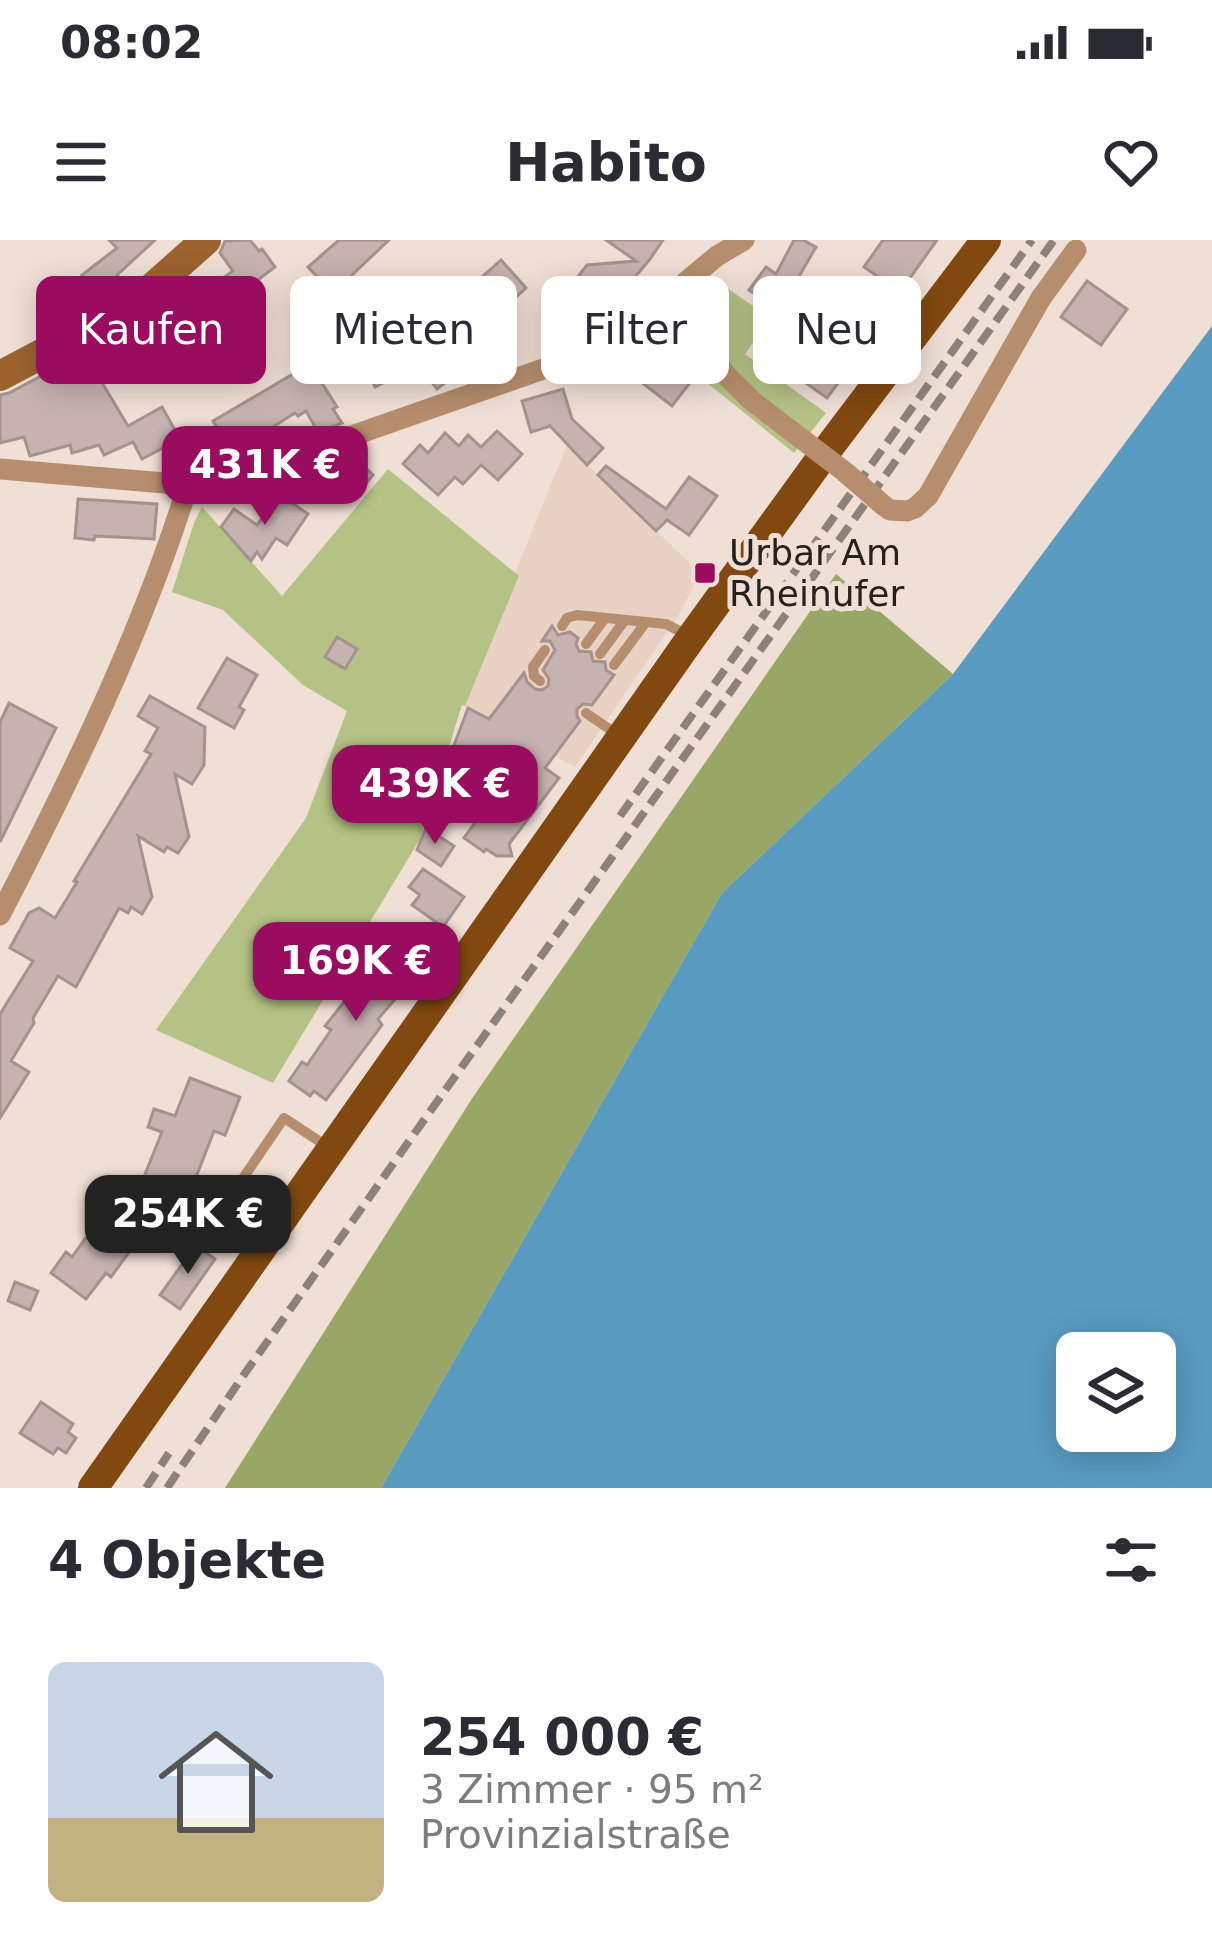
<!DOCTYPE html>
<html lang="de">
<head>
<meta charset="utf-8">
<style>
  body { margin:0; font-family:"DejaVu Sans",sans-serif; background:#f7f7f7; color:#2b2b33; height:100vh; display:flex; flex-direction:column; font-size:45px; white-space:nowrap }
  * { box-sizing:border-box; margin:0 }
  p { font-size:39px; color:#7c7c81 }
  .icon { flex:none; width:66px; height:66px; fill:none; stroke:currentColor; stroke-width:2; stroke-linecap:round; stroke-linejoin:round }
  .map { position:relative; height:1248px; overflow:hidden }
  .sheet { display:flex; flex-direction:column; background:#fff; flex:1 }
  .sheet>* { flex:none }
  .guide { position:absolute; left:36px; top:36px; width:1140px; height:108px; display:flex; gap:24px }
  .tools { position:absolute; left:1056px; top:1092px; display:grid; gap:24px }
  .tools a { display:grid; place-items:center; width:120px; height:120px; border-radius:18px; background:#fff; box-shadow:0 6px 30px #0003; font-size:60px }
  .price { position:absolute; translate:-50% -102px; padding:0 27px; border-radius:24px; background:#990c5f; color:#fff; font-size:39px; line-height:78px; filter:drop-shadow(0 3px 6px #0008) }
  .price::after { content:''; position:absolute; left:50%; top:72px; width:36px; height:27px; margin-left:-18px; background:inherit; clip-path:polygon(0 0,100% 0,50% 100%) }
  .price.active { background:#222; color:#fff }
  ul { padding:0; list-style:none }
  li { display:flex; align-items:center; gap:36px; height:300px; padding:0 48px }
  li span { display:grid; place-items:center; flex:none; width:336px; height:240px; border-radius:18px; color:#555 }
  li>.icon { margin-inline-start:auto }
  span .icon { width:144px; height:144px; fill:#fffc; stroke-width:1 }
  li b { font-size:51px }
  h2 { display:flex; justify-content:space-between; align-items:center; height:144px; padding:0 48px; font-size:51px }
  .pill { padding:0 42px; border-radius:18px; background:#fff; box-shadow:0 6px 30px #0003; font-size:42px; line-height:108px }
  .pill.active { background:#990c5f; color:#fff }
  .status { display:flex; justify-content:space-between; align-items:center; height:84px; padding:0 60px; background:#fff; direction:ltr }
  .status svg { height:33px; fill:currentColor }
  header { display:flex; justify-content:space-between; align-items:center; height:156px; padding:0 48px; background:#fff; font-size:54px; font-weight:800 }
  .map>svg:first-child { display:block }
  .built { fill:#e9d1c4 }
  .green { fill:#b4c285 }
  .forest { fill:#99a766 }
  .water { fill:#599bc1; fill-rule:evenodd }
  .building { fill:#c6b3af; stroke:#a4928e; stroke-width:3 }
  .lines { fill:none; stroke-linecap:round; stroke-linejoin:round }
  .lane { stroke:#b68e6d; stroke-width:10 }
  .street { stroke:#b68e6d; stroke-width:21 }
  .secondary { stroke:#9d632f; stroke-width:30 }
  .primary { stroke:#814910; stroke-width:30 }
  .rail { stroke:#8d827b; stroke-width:8; stroke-dasharray:18 9; stroke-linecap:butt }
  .street-bridge { stroke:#b68e6d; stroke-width:21 }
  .poi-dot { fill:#990c5f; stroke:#f0dfd5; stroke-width:4.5 }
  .labels { text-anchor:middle; stroke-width:10; stroke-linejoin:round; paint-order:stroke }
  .poi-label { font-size:36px; fill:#27211e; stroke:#f0dfd5; text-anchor:start }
</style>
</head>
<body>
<div class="status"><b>08:02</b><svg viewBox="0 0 49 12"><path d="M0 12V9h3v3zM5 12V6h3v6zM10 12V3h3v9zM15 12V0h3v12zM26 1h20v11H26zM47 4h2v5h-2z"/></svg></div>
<header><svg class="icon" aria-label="menu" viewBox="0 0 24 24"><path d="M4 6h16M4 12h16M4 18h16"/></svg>Habito<svg class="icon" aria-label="heart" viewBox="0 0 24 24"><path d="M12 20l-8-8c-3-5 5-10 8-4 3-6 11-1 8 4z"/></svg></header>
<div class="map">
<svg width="1212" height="1248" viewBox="0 0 1212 1248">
  <rect width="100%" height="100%" fill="#f0dfd5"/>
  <path class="built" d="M567 205 700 333 680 373 575 527 465 466 519 337 515 333Z"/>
  <g class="green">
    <path d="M714 39 770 78 745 114 826 173 794 213 644 92Z"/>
    <path d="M388 229 519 336 465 466 462 465 420 599 273 843 156 790 306 578 347 471 303 445 223 370 172 352 194 283 202 267 282 356Z"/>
  </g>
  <path class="forest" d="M836 334 953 434 722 653 381 1248H225L473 857Z"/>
  <path class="water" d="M1212 86V1248H381L722 653 953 434ZM1077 1113H1155V1191H1077Z"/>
  <g class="building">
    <path d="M109 0H155L117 35 125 43 101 60 51 87 40 66 87 42 82 35 117 8Z"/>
    <path d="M250 0 259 11 262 9 275 27 234 58 239 65 198 99 205 107 186 123 183 120 179 123 157 87 185 65 188 69 223 44 220 40 233 31 220 13 225 1Z"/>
    <path d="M339 0H389L333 53 308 27Z"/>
    <path d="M606 0H663L650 19 610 67 576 39 587 25 636 21Z"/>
    <path d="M794 0H803L816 7 779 71 749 50 766 27 776 34Z"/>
    <path d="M883 0H937L900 52 864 27Z"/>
    <path d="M501 20 526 48 503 69 506 73 484 93 494 106 437 149 415 120 448 95 445 91 477 66 465 52Z"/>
    <path d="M1087 41 1127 69 1101 105 1061 77Z"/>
    <path d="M823 77 838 88 846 77 874 95 827 158 776 122 794 97 804 103Z"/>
    <path d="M383 96 385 100 390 97 407 131 375 147 355 104Z"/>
    <path d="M113 98 123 114 95 131 128 186 162 167 180 199 142 219 133 202 104 215 99 205 72 213 70 205 30 216 24 197 0 203V155L9 153Z"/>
    <path d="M657 103 682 122 674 131 689 144 672 166 632 135Z"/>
    <path d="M310 124 337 167 333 169 342 183 318 192 306 171 298 176 295 173 232 213 213 181Z"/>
    <path d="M563 149 572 179 603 208 587 225 550 186 531 192 522 161Z"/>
    <path d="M497 191 522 214 498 240 481 225 463 244 455 237 438 255 403 224 420 205 428 213 445 193 459 206 468 195 481 207Z"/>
    <path d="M357 220 373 235 358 253 341 238Z"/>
    <path d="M606 226 666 269 689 237 717 256 689 295 667 280 656 291 598 235Z"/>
    <path d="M279 254 308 274 287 305 276 298 262 319 257 312 251 321 221 287 234 269 257 285Z"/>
    <path d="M78 259 157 264 154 299 95 296 94 300 75 298Z"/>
    <path d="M552 386 558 395 570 392 578 398 576 404 579 411 591 412 593 421 605 422 606 430 614 435 592 465 583 464 577 469V476L580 481 545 528 559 538 509 604 512 616H497L486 609 484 612 464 598 497 552 447 524 468 468 489 479 524 433 527 442 535 449 542 450 548 446 549 439 543 430 555 410 550 401H542Z"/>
    <path d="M337 397 357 409 345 429 325 417Z"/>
    <path d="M227 418 257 435 239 467 244 470 234 488 198 468Z"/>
    <path d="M150 456 205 487 204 525 192 544 175 534 189 597 178 613 167 607 164 612 138 596 152 657 142 674 131 667 128 673 119 668 76 747 58 736 33 778 34 783 11 821 29 832 0 878V774L33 721 10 708 29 673 39 668 55 678 77 642 74 641 151 514 145 511 158 488 138 476Z"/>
    <path d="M9 463 56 488 0 602V482Z"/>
    <path d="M426 588 454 606 441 626 417 610Z"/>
    <path d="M423 629 464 657 443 687 412 665 420 655 409 647Z"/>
    <path d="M390 704 419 729 418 737 408 744 378 779 382 785 326 860 314 851 310 856 289 841 302 822 307 825 331 790 325 786Z"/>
    <path d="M190 838 240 857 225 895 214 891 189 955 144 937 162 892 148 887 154 869 175 876Z"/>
    <path d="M97 982 132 1008 111 1037 106 1033 86 1059 51 1033 66 1012 72 1017Z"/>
    <path d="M196 1005 215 1019 180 1069 160 1055Z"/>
    <path d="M15 1042 38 1051 30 1070 8 1061Z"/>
    <path d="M41 1162 73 1184 68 1192 76 1198 66 1213 58 1208 53 1214 20 1193Z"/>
  </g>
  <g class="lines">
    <g class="lane">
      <path d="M562 386 567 378 577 375 666 384 689 396"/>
      <path d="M586 404 605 378"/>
      <path d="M600 414 625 380"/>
      <path d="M614 425 646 382"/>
      <path d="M540 441 534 436 533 427 545 410"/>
      <path d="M586 473 618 495"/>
      <path d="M252 1014 218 975 284 878 328 907"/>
    </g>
    <g class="street">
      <path d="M1041 58 1076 10"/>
      <path d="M0 229 188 245 226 240 569 120 608 102 640 80 717 16 744 0"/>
      <path d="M0 675C72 536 141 395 188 245"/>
    </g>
    <path class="secondary" d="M0 136 111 77 152 48 206 0"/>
    <path class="primary" d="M93 1248 691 398 830 206 986 0"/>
    <g class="rail">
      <path d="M620 576 1032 0"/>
      <path d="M146 1248 169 1213"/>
      <path d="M167 1248 243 1136 446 849 1054 0"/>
    </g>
    <path class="street-bridge" d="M687 82 726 135 752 161 845 232 883 265 890 270 907 271 915 268 928 256 1041 58"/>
  </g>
  <rect class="poi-dot" x="693" y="321" width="24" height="24" rx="6"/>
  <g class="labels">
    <g class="poi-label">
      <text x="729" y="325">Urbar Am<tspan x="729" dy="41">Rheinufer</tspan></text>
    </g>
  </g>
</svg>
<div class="tools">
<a><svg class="icon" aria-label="layers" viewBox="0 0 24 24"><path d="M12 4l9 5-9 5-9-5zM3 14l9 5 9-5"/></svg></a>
</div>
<b class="price" style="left:265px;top:288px">431K €</b>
<b class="price" style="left:435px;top:607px">439K €</b>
<b class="price" style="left:356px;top:784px">169K €</b>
<b class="price active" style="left:188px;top:1037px">254K €</b>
<div class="guide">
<a class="pill active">Kaufen</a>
<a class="pill">Mieten</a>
<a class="pill">Filter</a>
<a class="pill">Neu</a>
</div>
</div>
<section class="sheet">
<h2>4 Objekte<svg class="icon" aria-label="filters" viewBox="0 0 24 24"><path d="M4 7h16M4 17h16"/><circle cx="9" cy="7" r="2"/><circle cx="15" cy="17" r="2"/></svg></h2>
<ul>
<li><span style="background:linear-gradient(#c9d6e8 65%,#c2b280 0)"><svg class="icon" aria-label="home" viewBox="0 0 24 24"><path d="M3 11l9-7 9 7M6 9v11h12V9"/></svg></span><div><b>254 000 €</b><p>3 Zimmer · 95 m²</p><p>Provinzialstraße</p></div></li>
</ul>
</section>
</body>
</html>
